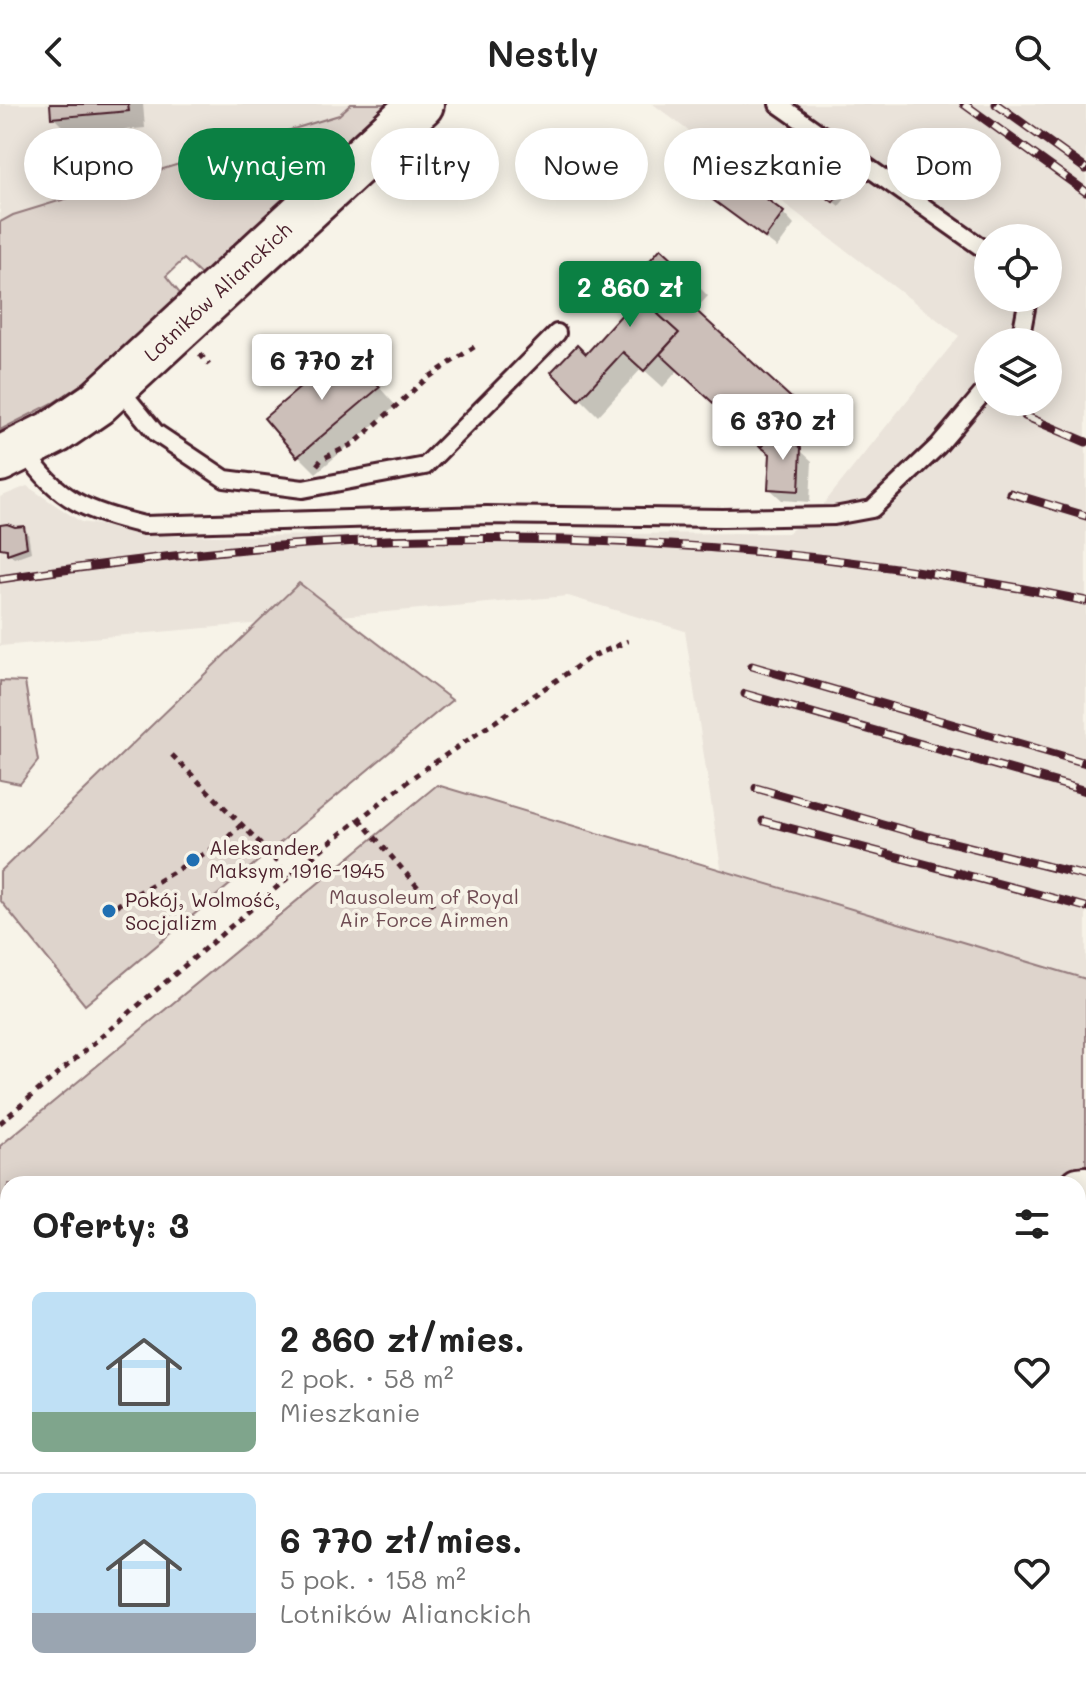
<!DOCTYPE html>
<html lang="pl">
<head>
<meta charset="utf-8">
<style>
  body { margin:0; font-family:Mali,sans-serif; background:#f6f6f6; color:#222; height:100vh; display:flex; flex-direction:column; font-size:30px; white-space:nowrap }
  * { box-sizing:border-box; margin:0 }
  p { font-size:26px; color:#767676 }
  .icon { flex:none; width:44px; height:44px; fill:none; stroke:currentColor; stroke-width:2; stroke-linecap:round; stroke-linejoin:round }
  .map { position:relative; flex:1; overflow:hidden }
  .sheet { position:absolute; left:0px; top:1072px; width:1086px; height:514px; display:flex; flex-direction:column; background:#fff; border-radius:24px 24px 0 0; box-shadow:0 4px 20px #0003 }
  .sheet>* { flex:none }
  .hud { position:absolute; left:24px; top:24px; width:1038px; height:72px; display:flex; gap:16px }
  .tools { position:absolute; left:974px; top:120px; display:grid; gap:16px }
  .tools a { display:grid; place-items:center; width:88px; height:88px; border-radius:50%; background:#fff; box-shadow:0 4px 20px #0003; font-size:40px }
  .price { position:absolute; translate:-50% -68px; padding:0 18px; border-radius:8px; background:#fff; color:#222; font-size:26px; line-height:52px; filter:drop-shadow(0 2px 4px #0008) }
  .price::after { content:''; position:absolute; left:50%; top:48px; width:24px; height:18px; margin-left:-12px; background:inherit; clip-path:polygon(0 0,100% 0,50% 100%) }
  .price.on { background:#0b8043; color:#fff }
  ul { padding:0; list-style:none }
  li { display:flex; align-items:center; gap:24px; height:200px; padding:0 32px }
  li+li { border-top:2px solid #e0e0e0 }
  li span { display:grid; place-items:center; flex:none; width:224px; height:160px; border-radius:12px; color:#555 }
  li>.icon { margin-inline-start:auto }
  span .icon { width:96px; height:96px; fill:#fffc; stroke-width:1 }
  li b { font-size:34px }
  h2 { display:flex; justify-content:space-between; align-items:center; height:96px; padding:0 32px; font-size:34px }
  .tag { padding:0 28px; border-radius:36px; background:#fff; box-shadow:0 4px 20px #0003; font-size:28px; line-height:72px }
  .tag.on { background:#0b8043; color:#fff }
  header { display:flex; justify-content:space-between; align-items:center; height:104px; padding:0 32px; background:#fff; font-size:36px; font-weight:600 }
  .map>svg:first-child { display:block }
  .built { fill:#eae3da; fill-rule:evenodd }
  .green { fill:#ded4cc; stroke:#947a7c; stroke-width:2 }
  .shadow { fill:#0003 }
  .building { fill:#ccbfb9; stroke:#4a1f2b; stroke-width:2 }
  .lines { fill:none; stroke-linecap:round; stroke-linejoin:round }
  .lane-casing { stroke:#4a1f2b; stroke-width:22 }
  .street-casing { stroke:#4a1f2b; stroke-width:38 }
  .secondary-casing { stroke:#4a1f2b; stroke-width:50 }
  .path { stroke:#4a1f2b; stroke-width:5; stroke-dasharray:6 6; stroke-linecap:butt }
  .lane { stroke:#f7f3e8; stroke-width:16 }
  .street { stroke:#f7f3e8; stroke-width:32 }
  .secondary { stroke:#f7f3e8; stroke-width:44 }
  .rail-casing { stroke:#4a1f2b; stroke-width:9 }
  .rail { stroke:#f7f3e8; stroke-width:6; stroke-dasharray:18; stroke-linecap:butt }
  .poi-dot { fill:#1f6fb2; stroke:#f7f3e8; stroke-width:3 }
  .labels { text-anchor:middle; stroke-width:8; stroke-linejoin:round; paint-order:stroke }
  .street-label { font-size:20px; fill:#4a1f2b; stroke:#f7f3e8 }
  .poi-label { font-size:20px; fill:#4a1f2b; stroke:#f7f3e8; text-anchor:start }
  .park-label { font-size:20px; fill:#6f4c53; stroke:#f7f3e8 }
</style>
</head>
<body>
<header><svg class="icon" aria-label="back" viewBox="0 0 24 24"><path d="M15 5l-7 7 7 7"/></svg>Nestly<svg class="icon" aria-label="search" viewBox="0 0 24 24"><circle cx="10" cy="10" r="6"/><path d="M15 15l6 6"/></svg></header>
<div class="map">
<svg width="1086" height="1585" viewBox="0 0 1086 1585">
  <rect width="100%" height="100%" fill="#f7f3e8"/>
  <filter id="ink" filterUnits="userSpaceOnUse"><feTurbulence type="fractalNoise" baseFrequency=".0125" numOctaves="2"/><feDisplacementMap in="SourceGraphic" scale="16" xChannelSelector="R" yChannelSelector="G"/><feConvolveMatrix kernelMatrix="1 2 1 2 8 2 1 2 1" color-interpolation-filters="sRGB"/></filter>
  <g filter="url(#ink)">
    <g class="built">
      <path d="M0 0H351L339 11 13 111 0 118Z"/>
      <path d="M653 0H1086V883L723 777 685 527 568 492 0 542V393L27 382 81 418 171 432 788 429 822 402 959 232ZM988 134H1048V194H988ZM988 238H1048V298H988Z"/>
    </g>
    <g class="green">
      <path d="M351 0H389L201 171 184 155 166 172 181 191 86 277 53 299 0 326V118L13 111 339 11Z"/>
      <path d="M299 479 452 596 85 901 0 796V768Z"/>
      <path d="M0 577 25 578 38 657 20 680 0 676Z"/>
      <path d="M437 681 1086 875V1461L1078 1468V1080H8V1578H950L942 1585H0V1042Z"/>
      <path d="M1086 1497V1585H982L990 1578H1078V1503Z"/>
    </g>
    <g class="shadow">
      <path d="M52 0H143L145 24 71 31 53 13Z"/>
      <path d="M839 90 845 95 839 102 825 91Z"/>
      <path d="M715 96 783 109 794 121 777 144Z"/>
      <path d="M690 174 708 192 694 207 803 307 782 330 812 357 810 398 782 396 770 385 772 351 679 265 663 283 642 264 598 312 554 268 586 253Z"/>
      <path d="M347 247 396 302 316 369 299 352Z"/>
      <path d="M0 423 23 424 28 429 31 448 14 454 0 442Z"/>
    </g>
    <g class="building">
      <path d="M50 0H128L129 7 51 14Z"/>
      <path d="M732 69 784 108 765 134 713 96Z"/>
      <path d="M824 76 841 88 833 98 817 86Z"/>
      <path d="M661 144 692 173 658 210 679 229 644 267 623 248 579 296 551 268 577 241 586 250 646 184 635 173Z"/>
      <path d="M677 189 799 301 761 343 660 250 679 229 658 210Z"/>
      <path d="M347 244 380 283 297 353 264 314Z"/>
      <path d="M778 323 801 344 799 387 768 385 770 350 761 343Z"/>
      <path d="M7 420 15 423 24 422 27 443 7 450V445L0 444V421Z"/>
    </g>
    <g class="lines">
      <defs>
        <g id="lane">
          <path d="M778 0 988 148"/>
          <path d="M1015 238 1022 226 1028 194"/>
          <path d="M118 283 156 329 225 375 303 385 425 362 557 229"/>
          <path d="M24 346C58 397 87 407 144 421L487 411 723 414 834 412 872 405 938 342 988 283"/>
        </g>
        <g id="street">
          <path d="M1078 1080 1086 1079"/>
          <path d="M0 1230 8 1236"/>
        </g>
        <path id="secondary" d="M0 355 56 327 97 299 421 0"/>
      </defs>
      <use href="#lane" class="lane-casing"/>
      <use href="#street" class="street-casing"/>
      <use href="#secondary" class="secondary-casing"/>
      <g class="path">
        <path d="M200 250 209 261"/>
        <path d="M317 361 322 355 355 339 426 275 477 241"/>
        <path d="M172 651 269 748 288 774"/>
        <path d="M359 715 435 803"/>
        <path d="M116 802 222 739 241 721"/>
        <path d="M0 1019 330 738 416 671 591 553 628 537"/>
        <path d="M599 1578 621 1585"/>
      </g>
      <use href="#lane" class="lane"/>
      <use href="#street" class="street"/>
      <use href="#secondary" class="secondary"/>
      <defs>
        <g id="rail">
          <path d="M964 0 1086 88"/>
          <path d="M996 0 1086 65"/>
          <path d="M1025 312 1086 338"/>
          <path d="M1010 389 1086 412"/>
          <path d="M0 475C101 460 203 447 306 440 567 424 829 444 1086 497"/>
          <path d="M752 562 1086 659"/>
          <path d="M745 590 1086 687"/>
          <path d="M756 684 918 730 1086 772"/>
          <path d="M763 717 1086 803"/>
          <path d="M1078 1480 1086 1474"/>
          <path d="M957 1585 965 1578"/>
        </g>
      </defs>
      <use href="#rail" class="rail-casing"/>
      <use href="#rail" class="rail"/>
    </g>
  </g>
  <g class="poi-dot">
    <circle cx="193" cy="756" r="8"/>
    <circle cx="109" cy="807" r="8"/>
  </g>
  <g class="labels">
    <g class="street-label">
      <text transform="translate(218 188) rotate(-43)" y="7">Lotników Alianckich</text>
    </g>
    <g class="poi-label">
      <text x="209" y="751">Aleksander<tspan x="209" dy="23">Maksym 1916-1945</tspan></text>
      <text x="125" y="803">Pokój, Wolmość,<tspan x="125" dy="23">Socjalizm</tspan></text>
    </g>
    <g class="park-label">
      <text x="424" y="800">Mausoleum of Royal<tspan x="424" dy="23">Air Force Airmen</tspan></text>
    </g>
  </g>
</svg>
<div class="tools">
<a><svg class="icon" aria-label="locate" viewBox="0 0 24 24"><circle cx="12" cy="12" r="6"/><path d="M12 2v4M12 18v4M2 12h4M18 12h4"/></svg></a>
<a><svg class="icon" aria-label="layers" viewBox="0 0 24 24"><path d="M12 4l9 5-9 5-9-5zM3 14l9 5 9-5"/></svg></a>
</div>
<b class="price on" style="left:630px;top:225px">2 860 zł</b>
<b class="price" style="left:322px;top:298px">6 770 zł</b>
<b class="price" style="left:783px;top:358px">6 370 zł</b>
<div class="hud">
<a class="tag">Kupno</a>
<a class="tag on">Wynajem</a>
<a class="tag">Filtry</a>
<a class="tag">Nowe</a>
<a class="tag">Mieszkanie</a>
<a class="tag">Dom</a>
</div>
<section class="sheet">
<h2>Oferty: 3<svg class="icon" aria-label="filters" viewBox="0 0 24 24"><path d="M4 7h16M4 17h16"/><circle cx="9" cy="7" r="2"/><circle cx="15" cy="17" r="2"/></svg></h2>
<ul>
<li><span style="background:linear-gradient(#bfe0f5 75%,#7fa58c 0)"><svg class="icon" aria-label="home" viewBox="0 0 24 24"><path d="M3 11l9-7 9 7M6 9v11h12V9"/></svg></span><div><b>2 860 zł/mies.</b><p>2 pok. · 58 m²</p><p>Mieszkanie</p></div><svg class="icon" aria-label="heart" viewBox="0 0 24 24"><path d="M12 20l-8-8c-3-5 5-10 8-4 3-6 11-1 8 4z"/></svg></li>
<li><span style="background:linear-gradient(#bfe0f5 75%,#9aa5b1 0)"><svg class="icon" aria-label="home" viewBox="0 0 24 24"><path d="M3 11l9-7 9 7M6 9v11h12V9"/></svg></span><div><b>6 770 zł/mies.</b><p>5 pok. · 158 m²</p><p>Lotników Alianckich</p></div><svg class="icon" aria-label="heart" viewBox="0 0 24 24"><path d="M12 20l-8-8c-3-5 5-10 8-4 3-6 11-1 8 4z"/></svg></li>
</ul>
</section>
</div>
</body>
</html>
